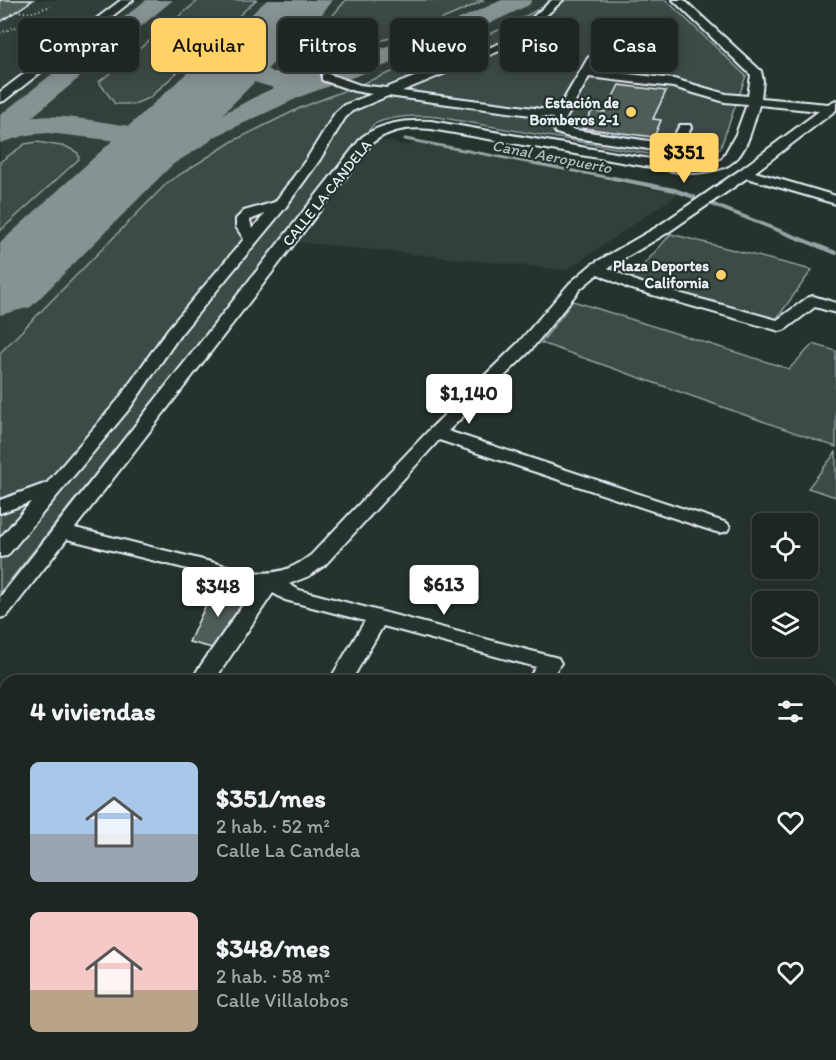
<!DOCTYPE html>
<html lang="es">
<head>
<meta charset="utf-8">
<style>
  body { margin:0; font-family:Itim,sans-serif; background:#252e2a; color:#f1f3f6; height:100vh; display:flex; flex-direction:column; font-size:22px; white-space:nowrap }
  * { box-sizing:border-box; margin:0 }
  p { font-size:20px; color:#a0a5a5 }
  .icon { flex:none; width:33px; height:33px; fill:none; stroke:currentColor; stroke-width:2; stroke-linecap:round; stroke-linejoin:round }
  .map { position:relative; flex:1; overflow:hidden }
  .side { position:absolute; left:0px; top:675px; width:837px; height:386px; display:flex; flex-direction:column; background:#1c2622; border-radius:18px 18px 0 0; box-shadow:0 3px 15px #0003,0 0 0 2px #3a4340 }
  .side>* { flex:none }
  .hud { position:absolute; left:18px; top:18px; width:801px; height:54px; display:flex; gap:12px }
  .fabs { position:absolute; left:752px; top:513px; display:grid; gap:12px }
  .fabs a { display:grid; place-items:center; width:66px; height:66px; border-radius:9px; background:#1c2622; box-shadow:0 3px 15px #0003,0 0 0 2px #3a4340; font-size:30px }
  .price { position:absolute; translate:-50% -51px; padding:0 14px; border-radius:6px; background:#fff; color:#222; font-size:20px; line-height:39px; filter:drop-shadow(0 2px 3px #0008) }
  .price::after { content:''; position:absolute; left:50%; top:36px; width:18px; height:14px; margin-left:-9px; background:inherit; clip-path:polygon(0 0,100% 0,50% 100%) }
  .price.on { background:#ffd166; color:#111 }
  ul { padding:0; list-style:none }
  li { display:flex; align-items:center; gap:18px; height:150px; padding:0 30px }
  li span { display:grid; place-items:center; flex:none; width:168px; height:120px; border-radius:9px; color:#555 }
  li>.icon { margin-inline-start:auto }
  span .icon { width:72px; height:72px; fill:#fffc; stroke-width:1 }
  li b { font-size:26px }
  h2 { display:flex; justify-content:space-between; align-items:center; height:72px; padding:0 30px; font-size:26px }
  .chip { padding:0 21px; border-radius:9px; background:#1c2622; box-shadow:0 3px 15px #0003,0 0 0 2px #3a4340; font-size:21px; line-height:54px }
  .chip.on { background:#ffd166; color:#111 }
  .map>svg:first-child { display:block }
  .built { fill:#333f3a }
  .green { fill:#3e4b47; stroke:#939ea0; stroke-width:1.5 }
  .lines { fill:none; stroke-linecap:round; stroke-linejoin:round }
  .stream-far1 { stroke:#98a3a5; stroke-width:3 }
  .stream { stroke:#98a3a5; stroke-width:4 }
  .taxiway { fill:#879292; fill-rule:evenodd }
  .runway { fill:#879292; fill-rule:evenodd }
  .building { fill:#505c59; stroke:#e8f1f8; stroke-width:1.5 }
  .minor-casing { stroke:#e8f1f8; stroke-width:4 }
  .path { stroke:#e8f1f8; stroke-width:2; stroke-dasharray:1 3; stroke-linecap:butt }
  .minor { fill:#26332d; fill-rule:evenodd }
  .poi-dot { fill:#ffd166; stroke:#26332d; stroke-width:2 }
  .labels { text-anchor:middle; stroke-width:4.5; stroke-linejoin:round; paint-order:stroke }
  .far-poi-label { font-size:15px; font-weight:bold; fill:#e8f1f8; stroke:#26332d; text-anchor:end }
  .far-street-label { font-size:15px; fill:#e8f1f8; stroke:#26332d }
  .far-water-label { font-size:16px; font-style:italic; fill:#b3bdc0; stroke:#26332d }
</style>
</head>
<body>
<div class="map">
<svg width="836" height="1060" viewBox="0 0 836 1060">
  <rect width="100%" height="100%" fill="#26332d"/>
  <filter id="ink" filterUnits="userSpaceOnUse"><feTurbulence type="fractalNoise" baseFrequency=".0167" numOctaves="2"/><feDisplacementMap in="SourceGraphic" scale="12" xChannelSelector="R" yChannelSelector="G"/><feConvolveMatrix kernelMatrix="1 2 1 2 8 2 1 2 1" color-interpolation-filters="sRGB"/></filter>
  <g filter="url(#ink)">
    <g class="built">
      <path d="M0 0H666L746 76 720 149 707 158 698 160H682L438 117 410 116 383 120 374 124 0 593Z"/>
      <path d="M387 141 408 146 413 142 678 194 567 270 297 242 375 142Z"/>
    </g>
    <g class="green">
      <path d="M199 0H256L149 98 134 104H115L99 82Z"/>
      <path d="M346 0H484C450 18 344 61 309 49L308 44Z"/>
      <path d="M555 0H666L746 76 720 149 707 158 682 160 438 117C416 115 394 115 374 124L0 593V353L168 182 233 141 300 108 504 28Z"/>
      <path d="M37 142 67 147 78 153 79 159 0 231V162L25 144Z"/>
      <path d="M671 234 812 270 775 321 629 281Z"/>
      <path d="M573 301 789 369 813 344 836 351V447L541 343Z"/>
      <path d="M836 452V497L808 488Z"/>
    </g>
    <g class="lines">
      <path class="stream-far1" d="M405 139 621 180"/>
      <g class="stream">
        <path d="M613 178 674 190 694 197"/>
        <path d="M709 203 836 253"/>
      </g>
      <path class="taxiway" d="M146 0H173L32 117C83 112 133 134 184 127 213 123 247 99 274 88L244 79 227 59 231 53 240 51 249 53 255 61 272 72H313L439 28 502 0H532L529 5 457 39 302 96 212 138 209 142 154 176 85 225 74 228 63 225 58 218 63 211 162 146 48 133 27 135 0 143V115Z"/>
      <path class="runway" d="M267 0H332L323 13 31 307 0 315V243Z"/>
    </g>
    <g class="building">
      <path d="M0 0H33L0 22Z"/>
      <path d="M619 85 666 91 653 119 661 120 654 137 582 128 592 111 605 112Z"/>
      <path d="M213 589 250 598 216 649 189 642Z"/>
    </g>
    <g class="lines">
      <defs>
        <g id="minor">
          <path d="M121 0H133L4 101 0 102V92Z"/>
          <path d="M552 0H563L514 45 402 91 557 111 588 58 594 54 600 58 593 70 674 79 726 94 748 96 751 75 673 0H684L761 71 763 81 761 98 828 104 836 100V110L755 172 836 196V204L747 178 667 233 608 268 638 282 777 320 807 298 813 296 836 303V313L815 307 786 329 780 331 628 288 598 274 580 289 530 351 448 431 727 523 730 527 727 531 720 533 713 531 439 440 325 565 309 576 289 584 299 590 558 658 561 663 549 681H527L536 667 383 626 351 681H329L365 621 285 600 273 593 214 681H196L194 677 197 671 256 586 67 539 7 616 0 618V597L362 137C383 122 406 120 431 121L685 165 712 164 722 159 736 134 747 104 725 102 673 87 589 77 563 124 566 127 576 130 662 143 672 140 680 125H690L691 128 682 145 662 151 569 137 556 133 551 124 553 118 388 96 352 111 345 118 319 161 285 208 180 335 130 408 7 556 0 557V538L31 502 0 513V500L47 483 118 400 168 329 244 239 236 227V219L244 211 275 202 306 160 335 113 344 105 372 94 354 91 322 80V74L326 73 360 85 386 88 506 41ZM759 105 819 111 740 170 657 227 591 265 570 283 518 343 430 429 311 555C291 570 276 575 251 572L75 528 372 143C390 129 409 127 431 129L685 173C741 173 745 154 759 105ZM265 214 252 229 250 220Z"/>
        </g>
      </defs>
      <use href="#minor" class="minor-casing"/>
      <g class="path">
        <path d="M16 11 30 13 51 6"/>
        <path d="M0 33 24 24"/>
      </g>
      <use href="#minor" class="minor"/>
    </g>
  </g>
  <g class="poi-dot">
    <circle cx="631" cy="112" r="6"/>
    <circle cx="721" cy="275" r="6"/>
  </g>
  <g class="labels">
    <g class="far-poi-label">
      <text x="619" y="108">Estación de<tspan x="619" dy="17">Bomberos 2-1</tspan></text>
      <text x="709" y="271">Plaza Deportes<tspan x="709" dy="17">California</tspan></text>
    </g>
    <g class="far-street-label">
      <text transform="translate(327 193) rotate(-51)" y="5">CALLE LA CANDELA</text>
    </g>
    <g class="far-water-label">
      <text transform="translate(552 156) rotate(11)" y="6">Canal Aeropuerto</text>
    </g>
  </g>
</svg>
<div class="fabs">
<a><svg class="icon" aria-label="locate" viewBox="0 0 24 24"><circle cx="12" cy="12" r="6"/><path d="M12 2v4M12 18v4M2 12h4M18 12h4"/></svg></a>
<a><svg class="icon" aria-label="layers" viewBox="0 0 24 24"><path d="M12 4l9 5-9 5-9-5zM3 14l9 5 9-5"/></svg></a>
</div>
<b class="price on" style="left:684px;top:184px">$351</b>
<b class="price" style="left:469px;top:425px">$1,140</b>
<b class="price" style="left:444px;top:616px">$613</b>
<b class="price" style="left:218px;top:618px">$348</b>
<div class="hud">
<a class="chip">Comprar</a>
<a class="chip on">Alquilar</a>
<a class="chip">Filtros</a>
<a class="chip">Nuevo</a>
<a class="chip">Piso</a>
<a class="chip">Casa</a>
</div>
<section class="side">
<h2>4 viviendas<svg class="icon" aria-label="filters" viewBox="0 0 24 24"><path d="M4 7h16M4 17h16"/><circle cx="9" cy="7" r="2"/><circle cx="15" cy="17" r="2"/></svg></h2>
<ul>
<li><span style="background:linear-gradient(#a9c7e8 60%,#9aa5b1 0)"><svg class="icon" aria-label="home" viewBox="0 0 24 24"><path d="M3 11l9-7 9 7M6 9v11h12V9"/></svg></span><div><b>$351/mes</b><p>2 hab. · 52 m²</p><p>Calle La Candela</p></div><svg class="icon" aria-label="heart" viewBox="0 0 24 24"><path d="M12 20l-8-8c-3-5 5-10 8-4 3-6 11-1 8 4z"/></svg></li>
<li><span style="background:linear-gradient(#f6c9c9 65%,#b9a48a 0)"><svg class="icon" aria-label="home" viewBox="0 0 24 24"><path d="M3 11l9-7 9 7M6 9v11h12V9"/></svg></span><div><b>$348/mes</b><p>2 hab. · 58 m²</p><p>Calle Villalobos</p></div><svg class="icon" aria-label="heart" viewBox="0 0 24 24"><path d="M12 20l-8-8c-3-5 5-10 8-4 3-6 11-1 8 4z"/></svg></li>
</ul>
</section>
</div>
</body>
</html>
